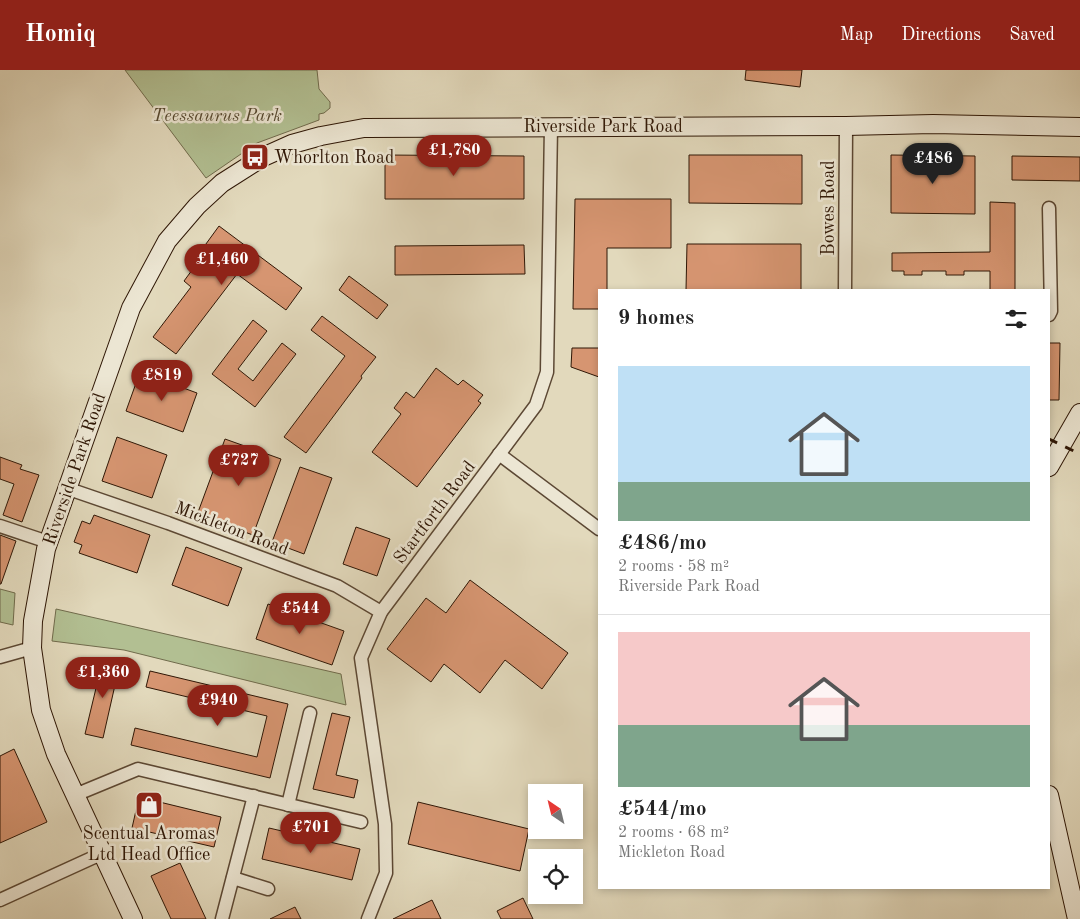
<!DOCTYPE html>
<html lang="en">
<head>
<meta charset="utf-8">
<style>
  body { margin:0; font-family:"Old Standard TT",serif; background:#f6f6f6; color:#222; height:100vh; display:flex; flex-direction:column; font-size:19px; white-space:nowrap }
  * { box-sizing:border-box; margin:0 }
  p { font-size:16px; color:#767676 }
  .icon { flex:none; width:28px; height:28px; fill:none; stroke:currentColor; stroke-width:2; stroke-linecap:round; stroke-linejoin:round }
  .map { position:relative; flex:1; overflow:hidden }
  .panel { position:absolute; left:598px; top:219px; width:452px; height:600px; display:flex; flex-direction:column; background:#fff; border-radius:0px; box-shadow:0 2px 8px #0003 }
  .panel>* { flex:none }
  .needle { width:32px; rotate:325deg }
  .buttons { position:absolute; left:528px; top:714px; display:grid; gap:10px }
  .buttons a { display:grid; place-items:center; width:55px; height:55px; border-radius:0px; background:#fff; box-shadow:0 2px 8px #0003; font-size:25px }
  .price { position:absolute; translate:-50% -42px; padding:0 11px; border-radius:18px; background:#8f2418; color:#fff; font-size:16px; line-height:32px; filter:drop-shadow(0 1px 2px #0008) }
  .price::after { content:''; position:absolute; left:50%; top:30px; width:15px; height:11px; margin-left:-8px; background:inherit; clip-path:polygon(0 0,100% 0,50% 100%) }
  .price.active { background:#222; color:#fff }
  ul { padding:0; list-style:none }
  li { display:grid; align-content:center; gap:10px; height:265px; padding:0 20px }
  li+li { border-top:1px solid #e0e0e0 }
  li span { display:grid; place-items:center; height:155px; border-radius:0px; color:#555 }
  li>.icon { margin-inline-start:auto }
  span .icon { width:90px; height:90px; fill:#fffc; stroke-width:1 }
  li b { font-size:21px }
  h2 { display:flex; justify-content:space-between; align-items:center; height:60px; padding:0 20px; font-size:21px }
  header { display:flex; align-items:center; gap:30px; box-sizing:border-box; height:70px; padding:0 25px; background:#8f2418; color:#fff }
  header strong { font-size:24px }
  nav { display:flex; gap:28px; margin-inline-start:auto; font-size:18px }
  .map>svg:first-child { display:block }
  .green { fill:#b2bf92; stroke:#706b4c }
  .building { fill:#d69571; stroke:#2f1706 }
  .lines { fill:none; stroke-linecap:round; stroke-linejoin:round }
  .street-casing { stroke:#5c4834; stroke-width:15 }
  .secondary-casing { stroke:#2f1706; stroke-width:20 }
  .street { stroke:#ece6d3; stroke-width:12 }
  .secondary { stroke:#ece6d3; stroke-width:18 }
  .rail { stroke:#2f1706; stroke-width:3; stroke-dasharray:9 9; stroke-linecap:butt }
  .labels { text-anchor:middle; stroke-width:5; stroke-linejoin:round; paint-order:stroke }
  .park-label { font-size:18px; font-style:italic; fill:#564930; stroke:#ece6d3 }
  .street-label { font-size:18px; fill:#2f1706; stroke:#ece6d3 }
  .poi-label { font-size:18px; fill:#2f1706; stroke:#ece6d3; text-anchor:start }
</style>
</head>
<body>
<header>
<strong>Homiq</strong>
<nav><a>Map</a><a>Directions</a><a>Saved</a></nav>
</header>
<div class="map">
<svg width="1080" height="849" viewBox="0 0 1080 849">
  <rect width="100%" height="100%" fill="#e2d9bc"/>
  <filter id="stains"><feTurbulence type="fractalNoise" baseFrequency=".004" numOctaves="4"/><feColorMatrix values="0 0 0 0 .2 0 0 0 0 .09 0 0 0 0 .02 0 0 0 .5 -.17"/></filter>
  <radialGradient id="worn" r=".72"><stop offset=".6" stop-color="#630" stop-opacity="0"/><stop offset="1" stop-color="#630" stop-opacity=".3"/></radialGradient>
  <g class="green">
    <path d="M125 0H317L319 19 330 32V38L324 43 319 44V50L257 73 206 108Z"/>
    <path d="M0 519 15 523 13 555 0 552Z"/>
    <path d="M56 539 341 604 346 635 124 580 52 571Z"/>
  </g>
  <g class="building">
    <path d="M746 0H802L800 17 745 10Z"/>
    <path d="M385 85 524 86V129H385Z"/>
    <path d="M689 85H802V134L689 133Z"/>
    <path d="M891 85 975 86V144L891 143Z"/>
    <path d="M1012 86 1080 87V111L1012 110Z"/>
    <path d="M575 129H671V178H607V220H599V239H573Z"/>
    <path d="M990 132 1015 133V220H990V201H964V205H946V201H922V205H904V201H892V183L990 182Z"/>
    <path d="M219 156 302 218 286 240 237 204 176 284 153 267 191 217 184 211 206 181 203 178Z"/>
    <path d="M687 174H801V220H686Z"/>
    <path d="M524 175 525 204 395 205V176Z"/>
    <path d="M349 206 388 235 377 249 339 220Z"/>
    <path d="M322 246 376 287 361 306 362 308 306 383 284 367 345 286 311 260Z"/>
    <path d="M253 250 267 261 238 299 253 311 282 273 296 284 255 337 212 304Z"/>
    <path d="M1049 273H1060L1059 330H1049Z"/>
    <path d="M572 278H599V307L571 297Z"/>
    <path d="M436 298 458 315 463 310 483 325 478 331 481 333 417 417 372 382 401 344 394 338 406 322 414 328Z"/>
    <path d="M140 302 197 323 183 362 126 341Z"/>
    <path d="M117 367 167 385 152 428 102 411Z"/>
    <path d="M225 369 281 389 253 465 197 445Z"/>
    <path d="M0 387 22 395 20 399 39 405 22 452 3 445 14 414 0 409Z"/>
    <path d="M300 397 332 408 304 484 272 472Z"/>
    <path d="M94 445 150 465 137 503 79 483 82 475 74 472 82 451 90 454Z"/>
    <path d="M356 457 390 469 377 506 343 494Z"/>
    <path d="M0 465 16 471 1 514H0Z"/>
    <path d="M186 477 242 498 228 536 172 515Z"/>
    <path d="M470 510 568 583 542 619 505 590 480 623 444 594 431 612 387 579 426 528 446 543Z"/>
    <path d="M268 534 344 561 332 595 256 569Z"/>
    <path d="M103 589 120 593 103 668 85 664Z"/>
    <path d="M150 601 288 634 270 708 131 675 135 658 257 687 267 646 146 617Z"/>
    <path d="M332 643 350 647 336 705 358 710 354 728 313 719Z"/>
    <path d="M14 679 47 752 0 773V686Z"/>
    <path d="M139 727 221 747 214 777 132 758Z"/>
    <path d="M418 732 529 759 520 801 408 774Z"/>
    <path d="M269 758 360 779 352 810 262 789Z"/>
    <path d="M180 793 206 849H171L151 806Z"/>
    <path d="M523 828 533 849H501L497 841Z"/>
    <path d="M432 830 441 849H393Z"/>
    <path d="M295 837 301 849H270Z"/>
  </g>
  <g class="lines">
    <defs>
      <g id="street">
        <path d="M845 220 846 56"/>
        <path d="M1049 245 1051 241 1049 138"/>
        <path d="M499 384 599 459"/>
        <path d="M66 418 168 453 337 516 381 542"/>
        <path d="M0 456 48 472"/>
        <path d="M0 587 32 578"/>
        <path d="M75 725 138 699 361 752"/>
        <path d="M288 735 310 643"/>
        <path d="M233 808 268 819"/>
        <path d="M0 830 103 783"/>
        <path d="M222 849 254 726"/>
        <path d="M368 849 386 803 385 754 361 588 381 542 536 335 547 302 551 56"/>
      </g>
      <g id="secondary">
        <path d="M1049 397 1080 343"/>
        <path d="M1049 725 1077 849"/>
        <path d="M133 849 56 684 41 640 32 578 33 551 46 479 131 238 167 171 197 136 222 113 263 87 292 74 321 66 364 58 846 56 933 54 1080 57"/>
      </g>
    </defs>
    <use href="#street" class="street-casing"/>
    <use href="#secondary" class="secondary-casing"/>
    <use href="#street" class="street"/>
    <use href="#secondary" class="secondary"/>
    <path class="rail" d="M1049 369 1080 384"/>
  </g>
  <defs>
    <symbol id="bus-square" viewBox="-11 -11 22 22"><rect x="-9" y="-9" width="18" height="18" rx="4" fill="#8f2418" stroke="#ece6d3"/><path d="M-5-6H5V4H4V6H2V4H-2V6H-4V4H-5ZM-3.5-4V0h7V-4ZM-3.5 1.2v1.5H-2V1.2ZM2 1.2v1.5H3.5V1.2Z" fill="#fff"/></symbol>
    <symbol id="shop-square" viewBox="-11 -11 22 22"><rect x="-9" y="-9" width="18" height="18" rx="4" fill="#8f2418" stroke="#ece6d3"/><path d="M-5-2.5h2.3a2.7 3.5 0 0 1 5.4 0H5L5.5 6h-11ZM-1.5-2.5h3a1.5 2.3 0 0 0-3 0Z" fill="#fff"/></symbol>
  </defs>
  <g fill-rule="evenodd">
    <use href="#bus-square" x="239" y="71" width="32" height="32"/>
    <use href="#shop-square" x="133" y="719" width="32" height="32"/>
  </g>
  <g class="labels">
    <g class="park-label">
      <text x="217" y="51">Teessaurus Park</text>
    </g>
    <g class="street-label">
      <text x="603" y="62">Riverside Park Road</text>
      <text transform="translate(828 138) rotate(-90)" y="6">Bowes Road</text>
      <text transform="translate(74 399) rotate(-71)" y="6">Riverside Park Road</text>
      <text transform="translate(434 442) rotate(-53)" y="6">Startforth Road</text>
      <text transform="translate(232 458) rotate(21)" y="6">Mickleton Road</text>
    </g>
    <g class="poi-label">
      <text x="274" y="93">Whorlton Road</text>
      <text x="149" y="769" text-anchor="middle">Scentual Aromas<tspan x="149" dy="21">Ltd Head Office</tspan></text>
    </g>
  </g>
  <rect width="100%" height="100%" filter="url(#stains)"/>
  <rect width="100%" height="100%" fill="url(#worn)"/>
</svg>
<div class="buttons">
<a><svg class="needle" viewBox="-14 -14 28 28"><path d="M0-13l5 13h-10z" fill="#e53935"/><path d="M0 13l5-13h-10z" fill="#767676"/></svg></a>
<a><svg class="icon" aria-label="locate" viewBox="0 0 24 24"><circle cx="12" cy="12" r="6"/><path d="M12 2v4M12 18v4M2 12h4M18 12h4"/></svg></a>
</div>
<b class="price" style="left:454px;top:107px">£1,780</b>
<b class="price active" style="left:933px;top:115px">£486</b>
<b class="price" style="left:222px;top:216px">£1,460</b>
<b class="price" style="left:162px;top:332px">£819</b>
<b class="price" style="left:239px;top:417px">£727</b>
<b class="price" style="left:300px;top:565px">£544</b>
<b class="price" style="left:103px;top:629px">£1,360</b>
<b class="price" style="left:218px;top:657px">£940</b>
<b class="price" style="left:311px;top:784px">£701</b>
<section class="panel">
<h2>9 homes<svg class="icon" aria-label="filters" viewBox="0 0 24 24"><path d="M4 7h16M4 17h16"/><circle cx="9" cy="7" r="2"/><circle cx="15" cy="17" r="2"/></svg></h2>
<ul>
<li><span style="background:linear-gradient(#bfe0f5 75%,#7fa58c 0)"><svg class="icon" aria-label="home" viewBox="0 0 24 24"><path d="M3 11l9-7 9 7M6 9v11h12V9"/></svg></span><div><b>£486/mo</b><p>2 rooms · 58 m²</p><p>Riverside Park Road</p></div></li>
<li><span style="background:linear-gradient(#f6c9c9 60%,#7fa58c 0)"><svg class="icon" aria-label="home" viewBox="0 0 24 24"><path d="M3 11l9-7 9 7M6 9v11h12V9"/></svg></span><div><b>£544/mo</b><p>2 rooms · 68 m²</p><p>Mickleton Road</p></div></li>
</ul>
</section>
</div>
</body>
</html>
